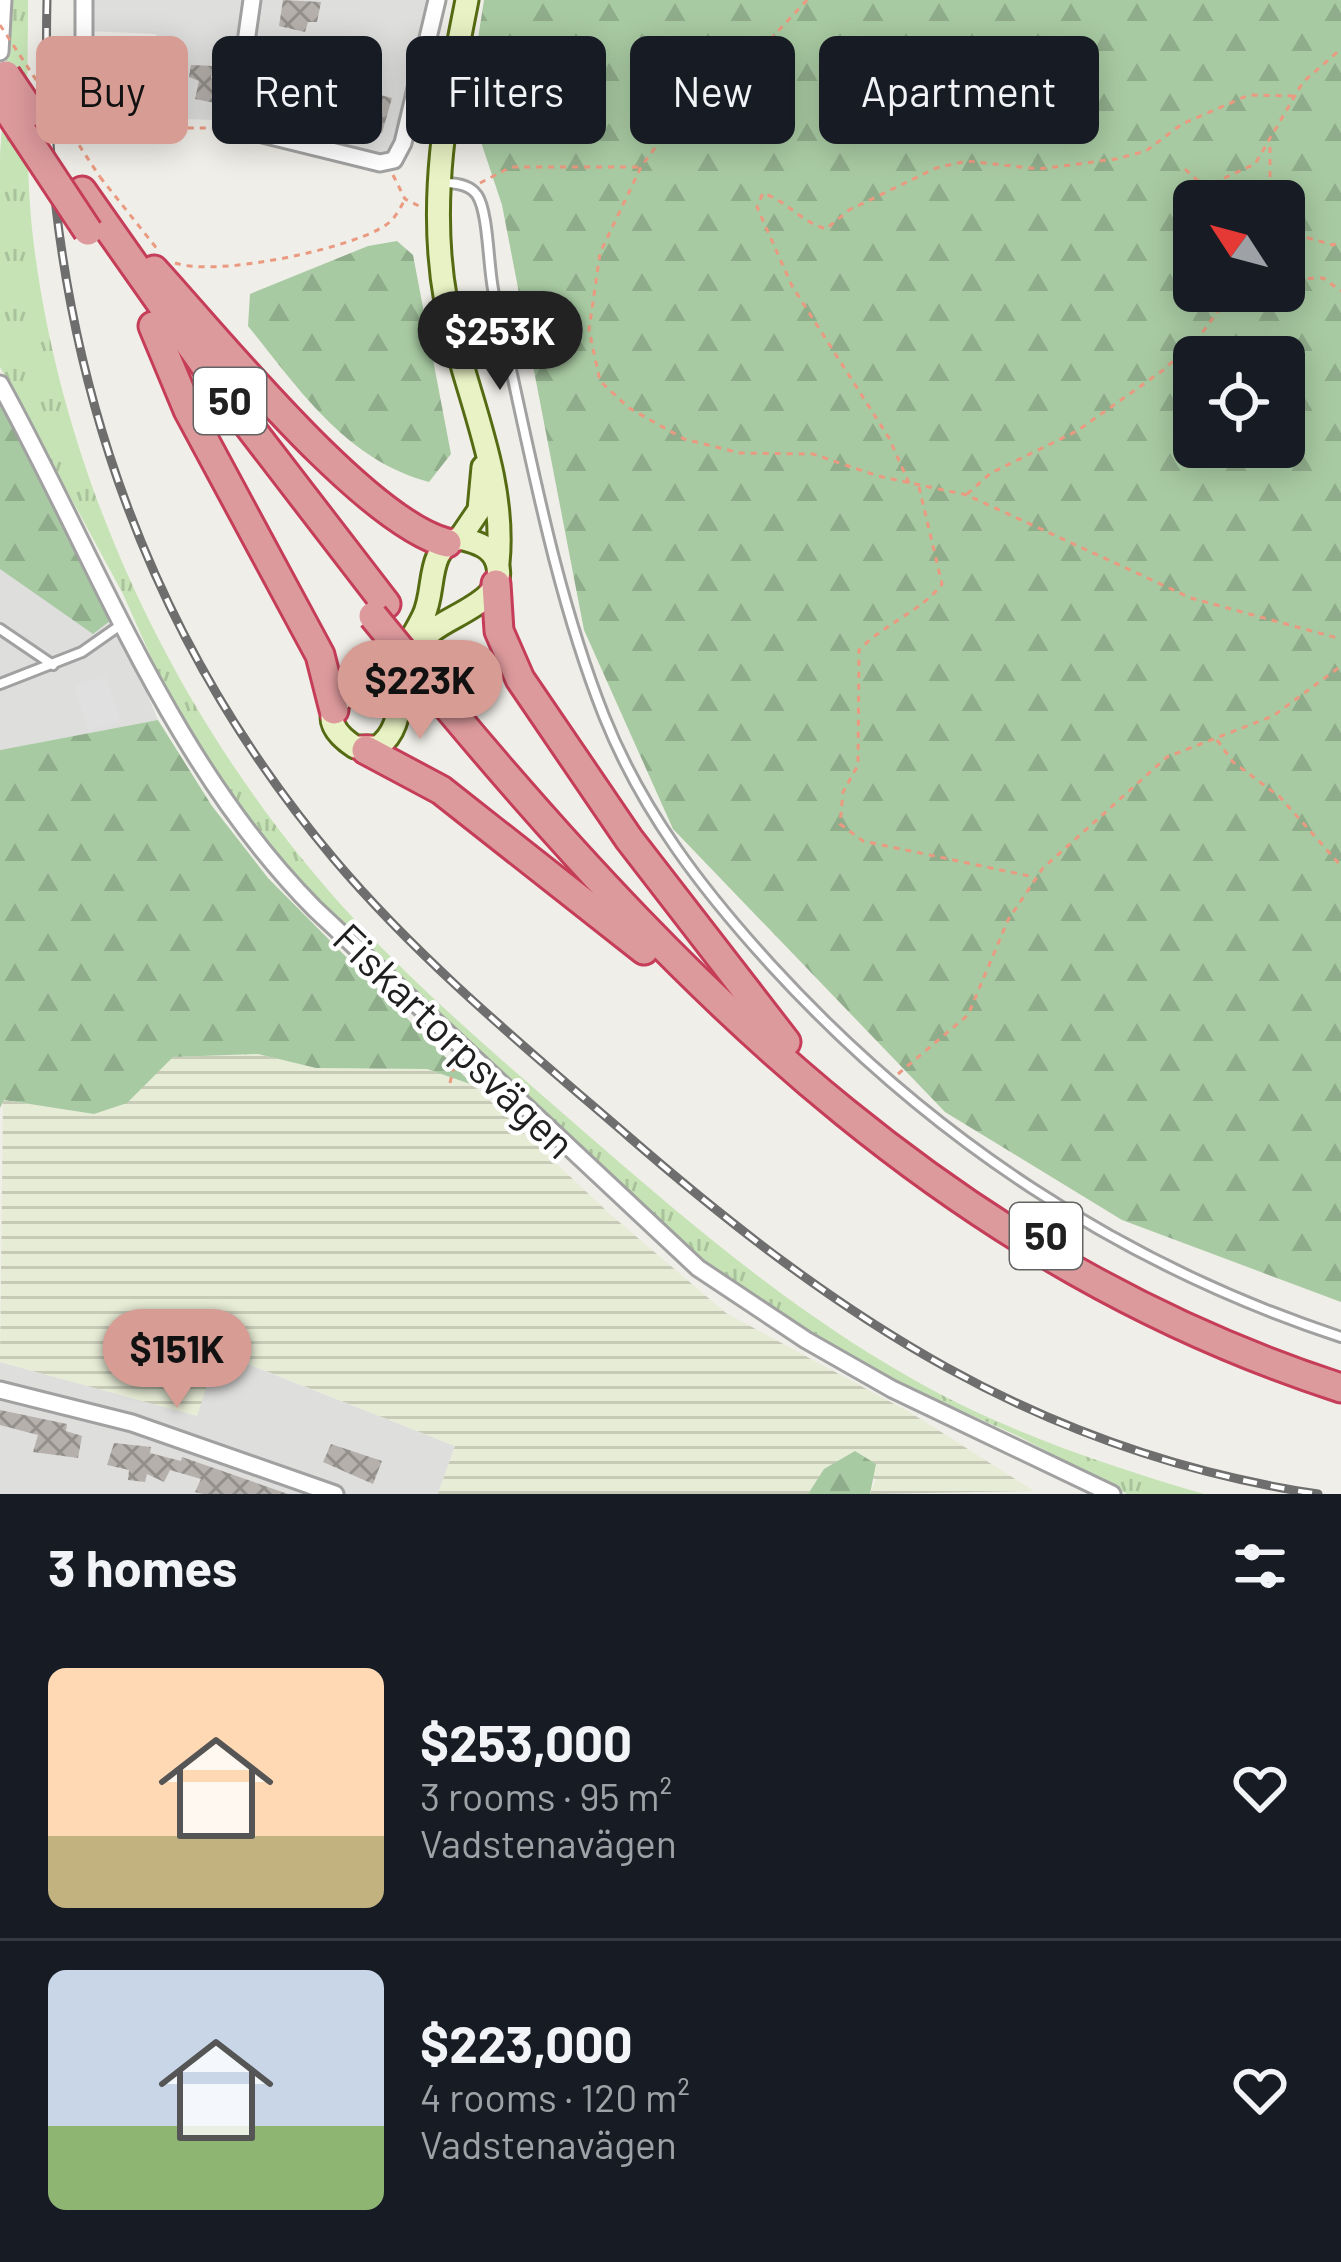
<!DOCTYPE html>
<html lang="en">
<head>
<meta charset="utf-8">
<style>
  body { margin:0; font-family:Barlow,sans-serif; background:#242831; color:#f1f3f6; height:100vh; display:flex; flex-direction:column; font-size:45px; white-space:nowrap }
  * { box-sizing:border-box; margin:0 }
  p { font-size:39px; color:#9ea1a6 }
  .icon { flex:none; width:66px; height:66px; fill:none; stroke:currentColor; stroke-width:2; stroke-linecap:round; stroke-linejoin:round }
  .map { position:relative; height:1494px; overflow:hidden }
  .panel { display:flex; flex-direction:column; background:#171b24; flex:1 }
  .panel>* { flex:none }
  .top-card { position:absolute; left:36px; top:36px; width:1269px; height:108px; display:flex; gap:24px }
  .needle { width:78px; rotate:306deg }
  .tools { position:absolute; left:1173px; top:180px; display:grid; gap:24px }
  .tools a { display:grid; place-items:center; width:132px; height:132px; border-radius:18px; background:#171b24; box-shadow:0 6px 30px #0003; font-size:60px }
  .price { position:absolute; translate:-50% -102px; padding:0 27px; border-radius:42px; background:#d79c93; color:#111; font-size:39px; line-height:78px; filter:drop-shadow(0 3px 6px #0008) }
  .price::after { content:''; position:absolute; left:50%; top:72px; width:36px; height:27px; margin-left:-18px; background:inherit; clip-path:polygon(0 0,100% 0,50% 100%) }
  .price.current { background:#222; color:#fff }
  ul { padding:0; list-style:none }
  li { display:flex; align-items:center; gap:36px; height:300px; padding:0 48px }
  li+li { border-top:3px solid #363941 }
  li span { display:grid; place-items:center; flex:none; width:336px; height:240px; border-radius:18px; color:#555 }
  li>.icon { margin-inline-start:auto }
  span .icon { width:144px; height:144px; fill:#fffc; stroke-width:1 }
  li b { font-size:51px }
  h2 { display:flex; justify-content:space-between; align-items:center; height:144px; padding:0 48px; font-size:51px }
  .tag { padding:0 42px; border-radius:18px; background:#171b24; box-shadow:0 6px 30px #0003; font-size:42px; line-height:108px }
  .tag.current { background:#d79c93; color:#111 }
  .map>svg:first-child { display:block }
  .residential { fill:#dededd }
  .farmland { fill:url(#farmland-rules) }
  .grass { fill:url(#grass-tufts) }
  .forest { fill:url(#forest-firs); fill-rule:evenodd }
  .parking { fill:#e0e0e0 }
  .building { fill:url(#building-cross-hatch) }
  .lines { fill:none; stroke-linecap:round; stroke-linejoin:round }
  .lane-casing { stroke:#a1a1a1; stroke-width:14 }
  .street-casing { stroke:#a1a1a1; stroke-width:21 }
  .secondary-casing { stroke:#556b13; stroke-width:27 }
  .highway-casing { stroke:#c53d58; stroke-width:33 }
  .path { stroke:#e99a80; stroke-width:3; stroke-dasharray:6 6; stroke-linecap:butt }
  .lane { stroke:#fff; stroke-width:8 }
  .street { stroke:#fff; stroke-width:15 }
  .secondary { stroke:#e9f2c4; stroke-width:21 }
  .highway { stroke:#dd9a9d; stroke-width:27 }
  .rail-casing { stroke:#6e6e6e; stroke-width:9 }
  .rail { stroke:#fff; stroke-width:4.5; stroke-dasharray:14; stroke-linecap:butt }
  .highway-bridge-casing { stroke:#c53d58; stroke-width:33; stroke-linecap:butt }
  .path-bridge { stroke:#e99a80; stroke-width:3; stroke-dasharray:6 6; stroke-linecap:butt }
  .highway-bridge { stroke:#dd9a9d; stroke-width:27 }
  .labels { text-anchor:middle; stroke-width:9; stroke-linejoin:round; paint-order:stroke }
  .shield { fill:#fff; stroke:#636363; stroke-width:3 }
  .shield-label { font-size:39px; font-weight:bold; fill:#202020 }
  .street-label { font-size:42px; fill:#202020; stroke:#fff }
</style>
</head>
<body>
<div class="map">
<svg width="1341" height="1494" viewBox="0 0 1341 1494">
  <defs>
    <pattern id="farmland-rules" width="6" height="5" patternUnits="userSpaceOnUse" patternTransform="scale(3)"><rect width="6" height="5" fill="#e7ecd6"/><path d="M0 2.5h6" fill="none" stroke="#c6cab7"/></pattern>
    <pattern id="grass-tufts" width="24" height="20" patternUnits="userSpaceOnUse" patternTransform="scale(3)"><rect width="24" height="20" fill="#c5e3b5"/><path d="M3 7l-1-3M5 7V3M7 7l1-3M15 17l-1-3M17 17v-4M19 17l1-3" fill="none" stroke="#a9c29b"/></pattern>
    <pattern id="forest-firs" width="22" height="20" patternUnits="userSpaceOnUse" patternTransform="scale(3)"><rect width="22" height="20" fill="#a8caa2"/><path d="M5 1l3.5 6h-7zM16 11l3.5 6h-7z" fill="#90ad8b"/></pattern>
    <pattern id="building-cross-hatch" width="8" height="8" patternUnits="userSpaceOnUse" patternTransform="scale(3)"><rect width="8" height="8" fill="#b5b0ab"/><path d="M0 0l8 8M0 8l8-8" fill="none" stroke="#938f8b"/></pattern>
  </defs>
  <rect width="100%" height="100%" fill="#f0eee8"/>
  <g class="residential">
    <path d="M91 0H431L395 147 379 157 241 121 158 118 156 34 88 31Z"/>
    <path d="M0 523 115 617 158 720 0 750Z"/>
    <path d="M217 1352 455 1446 438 1494H0V1362L196 1415Z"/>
  </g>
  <path class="farmland" d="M258 1054 316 1068 427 1069 473 1085 611 1215 726 1313 911 1413 1034 1491 870 1494 876 1479 825 1469 808 1494H438L455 1446 218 1352 197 1416 0 1362 3 1100 95 1114 173 1057Z"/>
  <path class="grass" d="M10 0H28C28 82 24 165 34 246 66 495 186 738 356 921 426 996 505 1063 582 1130 686 1220 789 1309 909 1377 1001 1430 1102 1464 1204 1494H1127L1020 1437 879 1374 792 1325 684 1246 319 906 270 853 178 718 123 594 0 367V156Z"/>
  <g class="forest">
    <path d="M484 0H1341V1302L1122 1220 945 1112 673 829 584 630 502 205 468 103ZM1284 201V291H1194V201ZM1284 357V447H1194V357Z"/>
    <path d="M397 241 413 255 451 454 429 482C345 459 300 390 248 326L250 294 368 246Z"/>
    <path d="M0 399 115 617 93 634 0 569Z"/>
    <path d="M158 720 212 806 268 878 473 1085 427 1069 316 1068 258 1054 173 1057 127 1103 94 1114 4 1100 0 1108V750Z"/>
    <path d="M855 1451 876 1464 870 1494H808L824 1469Z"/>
  </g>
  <path class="parking" d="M106 677 121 721 88 730 74 686Z"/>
  <g class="building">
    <path d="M283 0 321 2 317 22H308L305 32 279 26Z"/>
    <path d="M191 65 213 66 211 78 219 81 215 103 195 99 199 81 189 77Z"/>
    <path d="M274 81 295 86 290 108 269 103Z"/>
    <path d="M368 92 392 98 382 133 359 130Z"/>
    <path d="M321 94 343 101 337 121 314 117Z"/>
    <path d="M0 1410 67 1424 66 1431 82 1436 78 1458 33 1452 38 1435 0 1425Z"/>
    <path d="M114 1443 151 1447 150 1453 181 1461 182 1457 288 1494H203L195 1492 201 1479 170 1470 164 1482 147 1474 145 1482 128 1480 129 1470 107 1465Z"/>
    <path d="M331 1444 382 1461 373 1484 323 1462Z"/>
  </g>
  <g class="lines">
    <defs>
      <g id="lane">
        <path d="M445 183C456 183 470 185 477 195 489 213 488 270 494 294 527 434 551 582 604 716 642 811 701 888 770 964 927 1136 1119 1264 1341 1337"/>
        <path d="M0 629 53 665"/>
        <path d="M0 684 82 652 122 624"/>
      </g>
      <g id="street">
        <path d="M252 0 234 127 380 163 394 160 403 143 437 0"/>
        <path d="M0 52 3 0"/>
        <path d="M84 53V0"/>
        <path d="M0 384C99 563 169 762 315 909L698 1268 806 1340 892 1389 1112 1494"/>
        <path d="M0 1390 132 1423 335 1494"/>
      </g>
      <g id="secondary">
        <path d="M467 0C447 101 427 199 446 302 463 389 507 474 498 563"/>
        <path d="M460 538C475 542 492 546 497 563 509 600 451 614 431 632 423 641 414 652 409 662 394 692 407 725 378 747H355C296 708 367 684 391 663 405 651 415 633 423 617 437 590 424 549 460 538Z"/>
        <path d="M460 538 479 510 483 467"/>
      </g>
      <g id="highway">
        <path d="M82 191 232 404 386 604"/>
        <path d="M154 270C216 338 365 522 447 543"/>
        <path d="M153 326 188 410 320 655 334 710"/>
        <path d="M496 584 499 631 520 679 629 839 786 1042"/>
        <path d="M446 705C695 1003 962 1265 1341 1388"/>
        <path d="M366 750 441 790 644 950"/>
      </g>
    </defs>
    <use href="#lane" class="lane-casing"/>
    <use href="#street" class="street-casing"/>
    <use href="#secondary" class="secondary-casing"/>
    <use href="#highway" class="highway-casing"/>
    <g class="path">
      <path d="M807 0 750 61 700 86 641 167 600 253 589 330 600 381 629 408 684 439 740 453 813 454 878 476 967 495 1191 598 1341 639"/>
      <path d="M94 64 159 128H220"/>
      <path d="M1185 169 1205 187 1255 164 1303 82 1341 49"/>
      <path d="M393 175 405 199 421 207"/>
      <path d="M100 177 158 250"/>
      <path d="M480 183 511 167H640"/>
      <path d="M1270 201V144"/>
      <path d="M1284 231 1333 245 1341 242"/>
      <path d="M175 263C216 277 343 250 381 228 393 222 399 211 405 199"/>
      <path d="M1284 279 1323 278 1341 291"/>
      <path d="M909 483 889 438 792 286 757 207 763 193C788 202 800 221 826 229L849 210 936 168 967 161 1039 169 1116 159 1146 151 1182 124 1249 95 1295 96"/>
      <path d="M919 487 942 584C923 610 884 624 859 650L858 765 843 792 840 824 863 841 1034 877"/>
      <path d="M967 494 991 473 1077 431 1162 371 1196 341 1233 291"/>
      <path d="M1217 740 1233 762 1280 797 1341 866"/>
      <path d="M898 1074 968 1015 1008 920 1043 868 1167 757 1273 716 1341 666"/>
      <path d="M450 1083 455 1061"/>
    </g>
    <use href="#lane" class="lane"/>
    <use href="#street" class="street"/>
    <use href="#secondary" class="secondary"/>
    <use href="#highway" class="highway"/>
    <defs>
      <path id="rail" d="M47 0C39 318 127 613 334 859 421 962 526 1048 628 1136 837 1317 1037 1452 1318 1494"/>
    </defs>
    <use href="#rail" class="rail-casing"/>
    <use href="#rail" class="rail"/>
    <defs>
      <g id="highway-bridge">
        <path d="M6 75 31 112"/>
        <path d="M0 98 88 231"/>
        <path d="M373 616 446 705"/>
      </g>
    </defs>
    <use href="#highway-bridge" class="highway-bridge-casing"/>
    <path class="path-bridge" d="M0 25 100 177"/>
    <use href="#highway-bridge" class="highway-bridge"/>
  </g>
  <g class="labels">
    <g class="shield">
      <rect x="194" y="368" width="72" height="66" rx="9"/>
      <rect x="1010" y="1203" width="72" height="66" rx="9"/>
    </g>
    <g class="shield-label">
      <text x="230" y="415">50</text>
      <text x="1046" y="1250">50</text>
    </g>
    <g class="street-label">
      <text transform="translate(454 1041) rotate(44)" y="15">Fiskartorpsvägen</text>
    </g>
  </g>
</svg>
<div class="tools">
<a><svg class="needle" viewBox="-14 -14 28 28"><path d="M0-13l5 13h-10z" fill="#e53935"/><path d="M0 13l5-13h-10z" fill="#9ea1a6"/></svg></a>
<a><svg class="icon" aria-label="locate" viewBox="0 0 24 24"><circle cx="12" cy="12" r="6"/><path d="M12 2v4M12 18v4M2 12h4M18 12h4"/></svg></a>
</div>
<b class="price current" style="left:500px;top:393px">$253K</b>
<b class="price" style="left:420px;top:742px">$223K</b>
<b class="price" style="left:177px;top:1411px">$151K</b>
<div class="top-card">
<a class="tag current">Buy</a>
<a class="tag">Rent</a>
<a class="tag">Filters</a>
<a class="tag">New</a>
<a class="tag">Apartment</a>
</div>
</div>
<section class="panel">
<h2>3 homes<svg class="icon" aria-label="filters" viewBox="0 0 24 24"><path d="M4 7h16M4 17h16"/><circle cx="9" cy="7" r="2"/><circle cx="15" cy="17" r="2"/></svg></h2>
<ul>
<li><span style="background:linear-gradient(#ffd9b3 70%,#c2b280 0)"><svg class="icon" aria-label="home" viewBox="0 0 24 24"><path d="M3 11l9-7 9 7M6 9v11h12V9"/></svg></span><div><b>$253,000</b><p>3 rooms · 95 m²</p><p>Vadstenavägen</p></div><svg class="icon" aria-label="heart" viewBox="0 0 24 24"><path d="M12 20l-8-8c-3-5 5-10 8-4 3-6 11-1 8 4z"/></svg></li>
<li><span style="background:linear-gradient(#c9d6e8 65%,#8fb573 0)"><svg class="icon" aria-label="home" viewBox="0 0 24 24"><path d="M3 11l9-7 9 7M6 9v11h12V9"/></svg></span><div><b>$223,000</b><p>4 rooms · 120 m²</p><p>Vadstenavägen</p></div><svg class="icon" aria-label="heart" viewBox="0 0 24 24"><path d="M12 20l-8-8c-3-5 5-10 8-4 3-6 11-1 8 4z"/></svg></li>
</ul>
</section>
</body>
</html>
